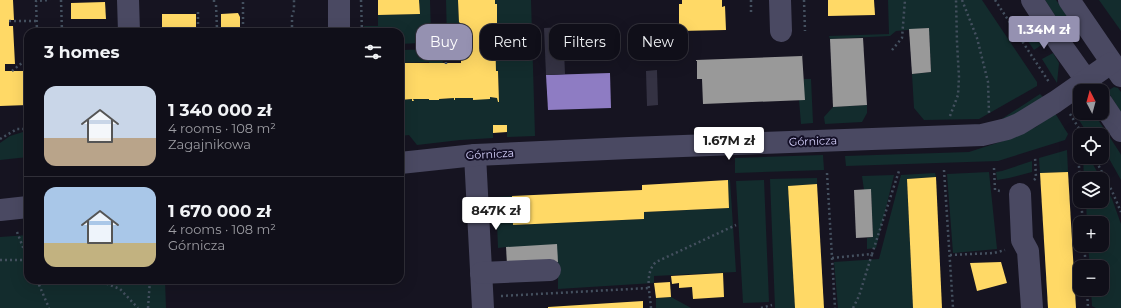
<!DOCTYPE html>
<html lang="en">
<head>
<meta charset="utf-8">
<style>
  body { margin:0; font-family:Montserrat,sans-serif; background:#191822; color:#f1f3f6; height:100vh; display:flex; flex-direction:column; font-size:15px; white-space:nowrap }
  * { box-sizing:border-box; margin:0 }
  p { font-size:13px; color:#9c9ca2 }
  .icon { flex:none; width:22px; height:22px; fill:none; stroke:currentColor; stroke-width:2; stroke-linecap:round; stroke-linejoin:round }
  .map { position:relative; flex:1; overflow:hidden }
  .drawer { position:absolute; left:24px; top:28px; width:380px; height:256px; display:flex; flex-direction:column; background:#100f19; border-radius:12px; box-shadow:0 4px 16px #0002,0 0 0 1px #302f38 }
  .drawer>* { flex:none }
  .guide { position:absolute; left:416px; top:24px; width:380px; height:36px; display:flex; gap:8px }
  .needle { width:26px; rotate:354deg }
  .controls { position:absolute; left:1073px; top:84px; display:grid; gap:8px }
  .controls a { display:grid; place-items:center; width:36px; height:36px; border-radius:8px; background:#100f19; box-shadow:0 4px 16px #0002,0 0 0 1px #302f38; font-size:20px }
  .price { position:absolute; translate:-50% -34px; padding:0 9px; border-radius:4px; background:#fff; color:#222; font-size:13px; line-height:26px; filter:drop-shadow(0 1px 2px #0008) }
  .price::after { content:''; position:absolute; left:50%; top:24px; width:12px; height:9px; margin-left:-6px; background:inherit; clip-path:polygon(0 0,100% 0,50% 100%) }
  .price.on { background:#9591b1; color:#fff }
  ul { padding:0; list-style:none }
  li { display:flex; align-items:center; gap:12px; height:100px; padding:0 20px }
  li+li { border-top:1px solid #302f38 }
  li span { display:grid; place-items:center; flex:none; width:112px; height:80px; border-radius:12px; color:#555 }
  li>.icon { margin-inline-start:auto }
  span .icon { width:48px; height:48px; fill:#fffc; stroke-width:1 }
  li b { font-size:17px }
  h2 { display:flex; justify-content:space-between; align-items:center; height:48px; padding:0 20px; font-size:17px }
  .chip { padding:0 14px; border-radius:12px; background:#100f19; box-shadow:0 4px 16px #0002,0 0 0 1px #302f38; font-size:14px; line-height:36px }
  .chip.on { background:#9591b1; color:#fff }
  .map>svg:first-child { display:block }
  .green { fill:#132c2d }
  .homes { fill:#ffd966 }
  .offices { fill:#8e7cc3 }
  .industry { fill:#999 }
  .building { fill:#343243 }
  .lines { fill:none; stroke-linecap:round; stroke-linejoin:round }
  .path { stroke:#44505f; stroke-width:2.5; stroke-dasharray:2 3; stroke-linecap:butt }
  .minor { stroke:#4a4962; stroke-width:22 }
  .labels { text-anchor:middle; stroke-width:4; stroke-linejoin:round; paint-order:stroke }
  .street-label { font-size:11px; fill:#d9d4ff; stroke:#130f26 }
</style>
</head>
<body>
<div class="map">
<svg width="1121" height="308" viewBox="0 0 1121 308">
  <rect width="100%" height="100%" fill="#161421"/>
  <g class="green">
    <path d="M419 0H430L431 34H420V43L400 44V32H365L364 26H378V15L420 14Z"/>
    <path d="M446 0H458L459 22H460L461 39 459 40H447Z"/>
    <path d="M495 0H531L535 136 507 137V125L493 126V138L460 140 417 145 409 135 400 136V100L412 99V101H414L413 99H429V100H438L439 99 454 98V100H455V98H473V99H490V97L497 98 499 99 498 71H496L495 31 497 30V4H495Z"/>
    <path d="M888 0H982L1037 82V86L979 119 924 120 914 108 912 74 931 72 929 28 896 31 890 36 830 39 829 36 889 34Z"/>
    <path d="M1045 0H1056L1073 24 1064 30Z"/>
    <path d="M1099 0H1121V31Z"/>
    <path d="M1032 19 1046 42 1034 50 1027 40Z"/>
    <path d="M442 49 443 64H429V62L400 63V50Z"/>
    <path d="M1053 53 1059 63 1057 83 1042 59Z"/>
    <path d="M804 79H811L813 123 801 124 799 100H804Z"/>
    <path d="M1114 87 1118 88 1121 92V112L1110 95 1109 90Z"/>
    <path d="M1040 94 1044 98 1022 112 997 122Z"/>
    <path d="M867 105V113L862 122 825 124 824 117 833 107Z"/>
    <path d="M1077 108 1080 109V113H1091L1094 114 1105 130 1120 153 1121 155V180L1102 146V135H1096L1093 131 1090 129 1086 131 1072 109Z"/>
    <path d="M1055 113 1068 134 1065 140 998 161 846 166 845 156 969 152 1003 141 1036 127Z"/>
    <path d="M23 132 28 133V157L0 160V143L10 136Z"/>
    <path d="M1067 150 1068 172 1040 173 1039 158Z"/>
    <path d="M823 155 824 170 735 173V158Z"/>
    <path d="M1083 157H1089L1101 179H1084Z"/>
    <path d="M1032 161V172L1009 178 997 180 996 172 1002 171Z"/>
    <path d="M989 172 997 249 953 253 947 174Z"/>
    <path d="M935 173 936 177 907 179 913 308H838L834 262 879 259 901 175Z"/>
    <path d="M894 175 876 248 867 249V238L873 237 871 190H864L862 176Z"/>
    <path d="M817 178V184L788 186 795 308H775L770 179Z"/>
    <path d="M728 180H730L736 272 654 276V283L558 289V262L506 247 498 248 496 197 512 196 514 225 644 219V212L729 208Z"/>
    <path d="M764 180 769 302 743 303 736 181Z"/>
    <path d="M1102 181 1112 199 1121 224V308H1096L1092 306 1091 289H1102V267H1090L1088 245H1102V223H1087L1086 201H1102Z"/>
    <path d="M28 235V280H165L166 308H0V237Z"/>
    <path d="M671 297 691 308H656V298Z"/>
  </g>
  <g class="homes">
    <path d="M0 0H13L14 20H9V26H13L15 64H5V71H28V105L0 106Z"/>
    <path d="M378 0H419L420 14 378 15Z"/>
    <path d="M458 0H495V4H497V31H495L496 71H498L499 102H498L497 98 490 97V99L473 100V98H455V100H454V98L439 99V100H429V99H413L414 101H412V99L400 100V63H461V50H459V39H461L460 22 459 23Z"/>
    <path d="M682 0H722V7L725 6 726 30 679 31V4H682Z"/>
    <path d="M828 0H874L875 15 828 16Z"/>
    <path d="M105 2 106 19H71V3Z"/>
    <path d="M238 13 240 17V29H221V14Z"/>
    <path d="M162 14H196V30L162 31Z"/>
    <path d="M493 125H507V132L493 133Z"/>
    <path d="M1068 172 1076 308H1048L1040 173Z"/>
    <path d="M936 177 942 308H913L907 179Z"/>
    <path d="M728 180 729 208 644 212V219L513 225 512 196 642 190V185Z"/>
    <path d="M817 184 824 308H795L788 186Z"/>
    <path d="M1001 262 1007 283 977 291 970 263Z"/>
    <path d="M723 273 724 297 693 299 692 287 679 288V283L672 284 671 276Z"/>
    <path d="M670 282 671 297 656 298 654 283Z"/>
    <path d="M643 301V308H548V307Z"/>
  </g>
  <path class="offices" d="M610 73 611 108 548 110 546 75Z"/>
  <g class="industry">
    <path d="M929 28 931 72 912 74 909 29Z"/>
    <path d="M863 38 867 105 833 107 830 39Z"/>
    <path d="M802 53 805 100 703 104 702 79H697V61H696V60L802 56Z"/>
    <path d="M871 189 873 237 856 238 854 190Z"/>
    <path d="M557 244 558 262 507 264 506 247Z"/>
  </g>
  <g class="building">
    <path d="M563 27 565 74 546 75 544 28Z"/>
    <path d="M657 70 658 105 647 106 646 71Z"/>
  </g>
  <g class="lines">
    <g class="path">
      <path d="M61 0 62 32"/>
      <path d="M214 0V5"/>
      <path d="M361 0 362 32"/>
      <path d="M751 0V12"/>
      <path d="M804 0 805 31"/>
      <path d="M962 0 977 38 988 82 989 114"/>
      <path d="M995 0 1049 82"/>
      <path d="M216 5 217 29 220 32"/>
      <path d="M198 12V32"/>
      <path d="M9 21H37"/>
      <path d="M37 32 36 1 50 0"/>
      <path d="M239 32 243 29V0"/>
      <path d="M292 32V16L294 10V0"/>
      <path d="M892 50 902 38 905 0"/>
      <path d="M446 64 445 46H459"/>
      <path d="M12 71 28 58"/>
      <path d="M1070 114 1083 135"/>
      <path d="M950 116 958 95 959 77 957 43 956 0"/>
      <path d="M0 139 17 129H28"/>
      <path d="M1077 141 1080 180"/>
      <path d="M1094 157 1112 191 1121 212"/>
      <path d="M994 168 995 190 1000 191"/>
      <path d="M944 170 953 308"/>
      <path d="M827 173 835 308"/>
      <path d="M1034 180 1036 178 1035 156"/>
      <path d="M1081 201 1083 223"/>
      <path d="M17 232 28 260"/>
      <path d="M1084 245 1086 267"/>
      <path d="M950 255 994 253 1005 250"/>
      <path d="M832 258 872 254 899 171"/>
      <path d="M0 260H27"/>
      <path d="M37 280 49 308"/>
      <path d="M97 280 120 289 138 308"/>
      <path d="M1087 289 1088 308"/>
      <path d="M501 296 649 288"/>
      <path d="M148 308 150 280"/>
      <path d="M651 308C650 293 644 273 656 262L736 225"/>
      <path d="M761 308 772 305"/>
      <path d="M853 308 859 296 872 254"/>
    </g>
    <g class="minor">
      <path d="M128 0 129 32"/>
      <path d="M339 0V32"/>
      <path d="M780 0 781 31"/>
      <path d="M1032 0 1059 42 1094 91"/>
      <path d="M1069 0 1121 76"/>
      <path d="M1102 103 1121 131"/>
      <path d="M475 155 483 308"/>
      <path d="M400 163 475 155 629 148 982 135 1007 129 1019 124 1055 102 1111 63"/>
      <path d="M1020 194 1022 240 1028 251 1032 308"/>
      <path d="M0 210 28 207"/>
      <path d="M481 273 550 270"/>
    </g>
  </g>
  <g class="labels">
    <g class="street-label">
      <text transform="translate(813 141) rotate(-2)" y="4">Górnicza</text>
      <text transform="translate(490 154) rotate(-3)" y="4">Górnicza</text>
    </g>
  </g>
</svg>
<div class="controls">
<a><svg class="needle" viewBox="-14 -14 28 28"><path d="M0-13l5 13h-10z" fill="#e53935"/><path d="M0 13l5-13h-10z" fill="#9c9ca2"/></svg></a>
<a><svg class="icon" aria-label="locate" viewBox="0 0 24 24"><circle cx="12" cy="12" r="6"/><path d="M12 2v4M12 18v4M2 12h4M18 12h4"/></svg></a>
<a><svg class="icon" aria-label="layers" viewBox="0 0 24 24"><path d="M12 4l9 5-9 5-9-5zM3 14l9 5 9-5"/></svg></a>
<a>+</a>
<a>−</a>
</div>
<b class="price on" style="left:1044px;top:50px">1.34M zł</b>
<b class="price" style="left:729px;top:161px">1.67M zł</b>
<b class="price" style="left:496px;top:231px">847K zł</b>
<div class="guide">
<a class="chip on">Buy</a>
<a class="chip">Rent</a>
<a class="chip">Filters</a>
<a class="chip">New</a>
</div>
<section class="drawer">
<h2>3 homes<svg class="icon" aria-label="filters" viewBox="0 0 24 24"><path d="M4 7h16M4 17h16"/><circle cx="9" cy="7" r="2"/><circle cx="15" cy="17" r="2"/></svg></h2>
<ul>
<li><span style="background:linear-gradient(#c9d6e8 65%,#b9a48a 0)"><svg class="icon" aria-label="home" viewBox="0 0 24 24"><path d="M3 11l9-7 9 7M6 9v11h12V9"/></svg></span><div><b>1 340 000 zł</b><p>4 rooms · 108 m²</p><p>Zagajnikowa</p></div></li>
<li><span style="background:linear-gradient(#a9c7e8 70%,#c2b280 0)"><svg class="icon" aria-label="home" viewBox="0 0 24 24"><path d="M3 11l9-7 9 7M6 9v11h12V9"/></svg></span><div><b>1 670 000 zł</b><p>4 rooms · 108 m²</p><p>Górnicza</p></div></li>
</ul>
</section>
</div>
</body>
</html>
